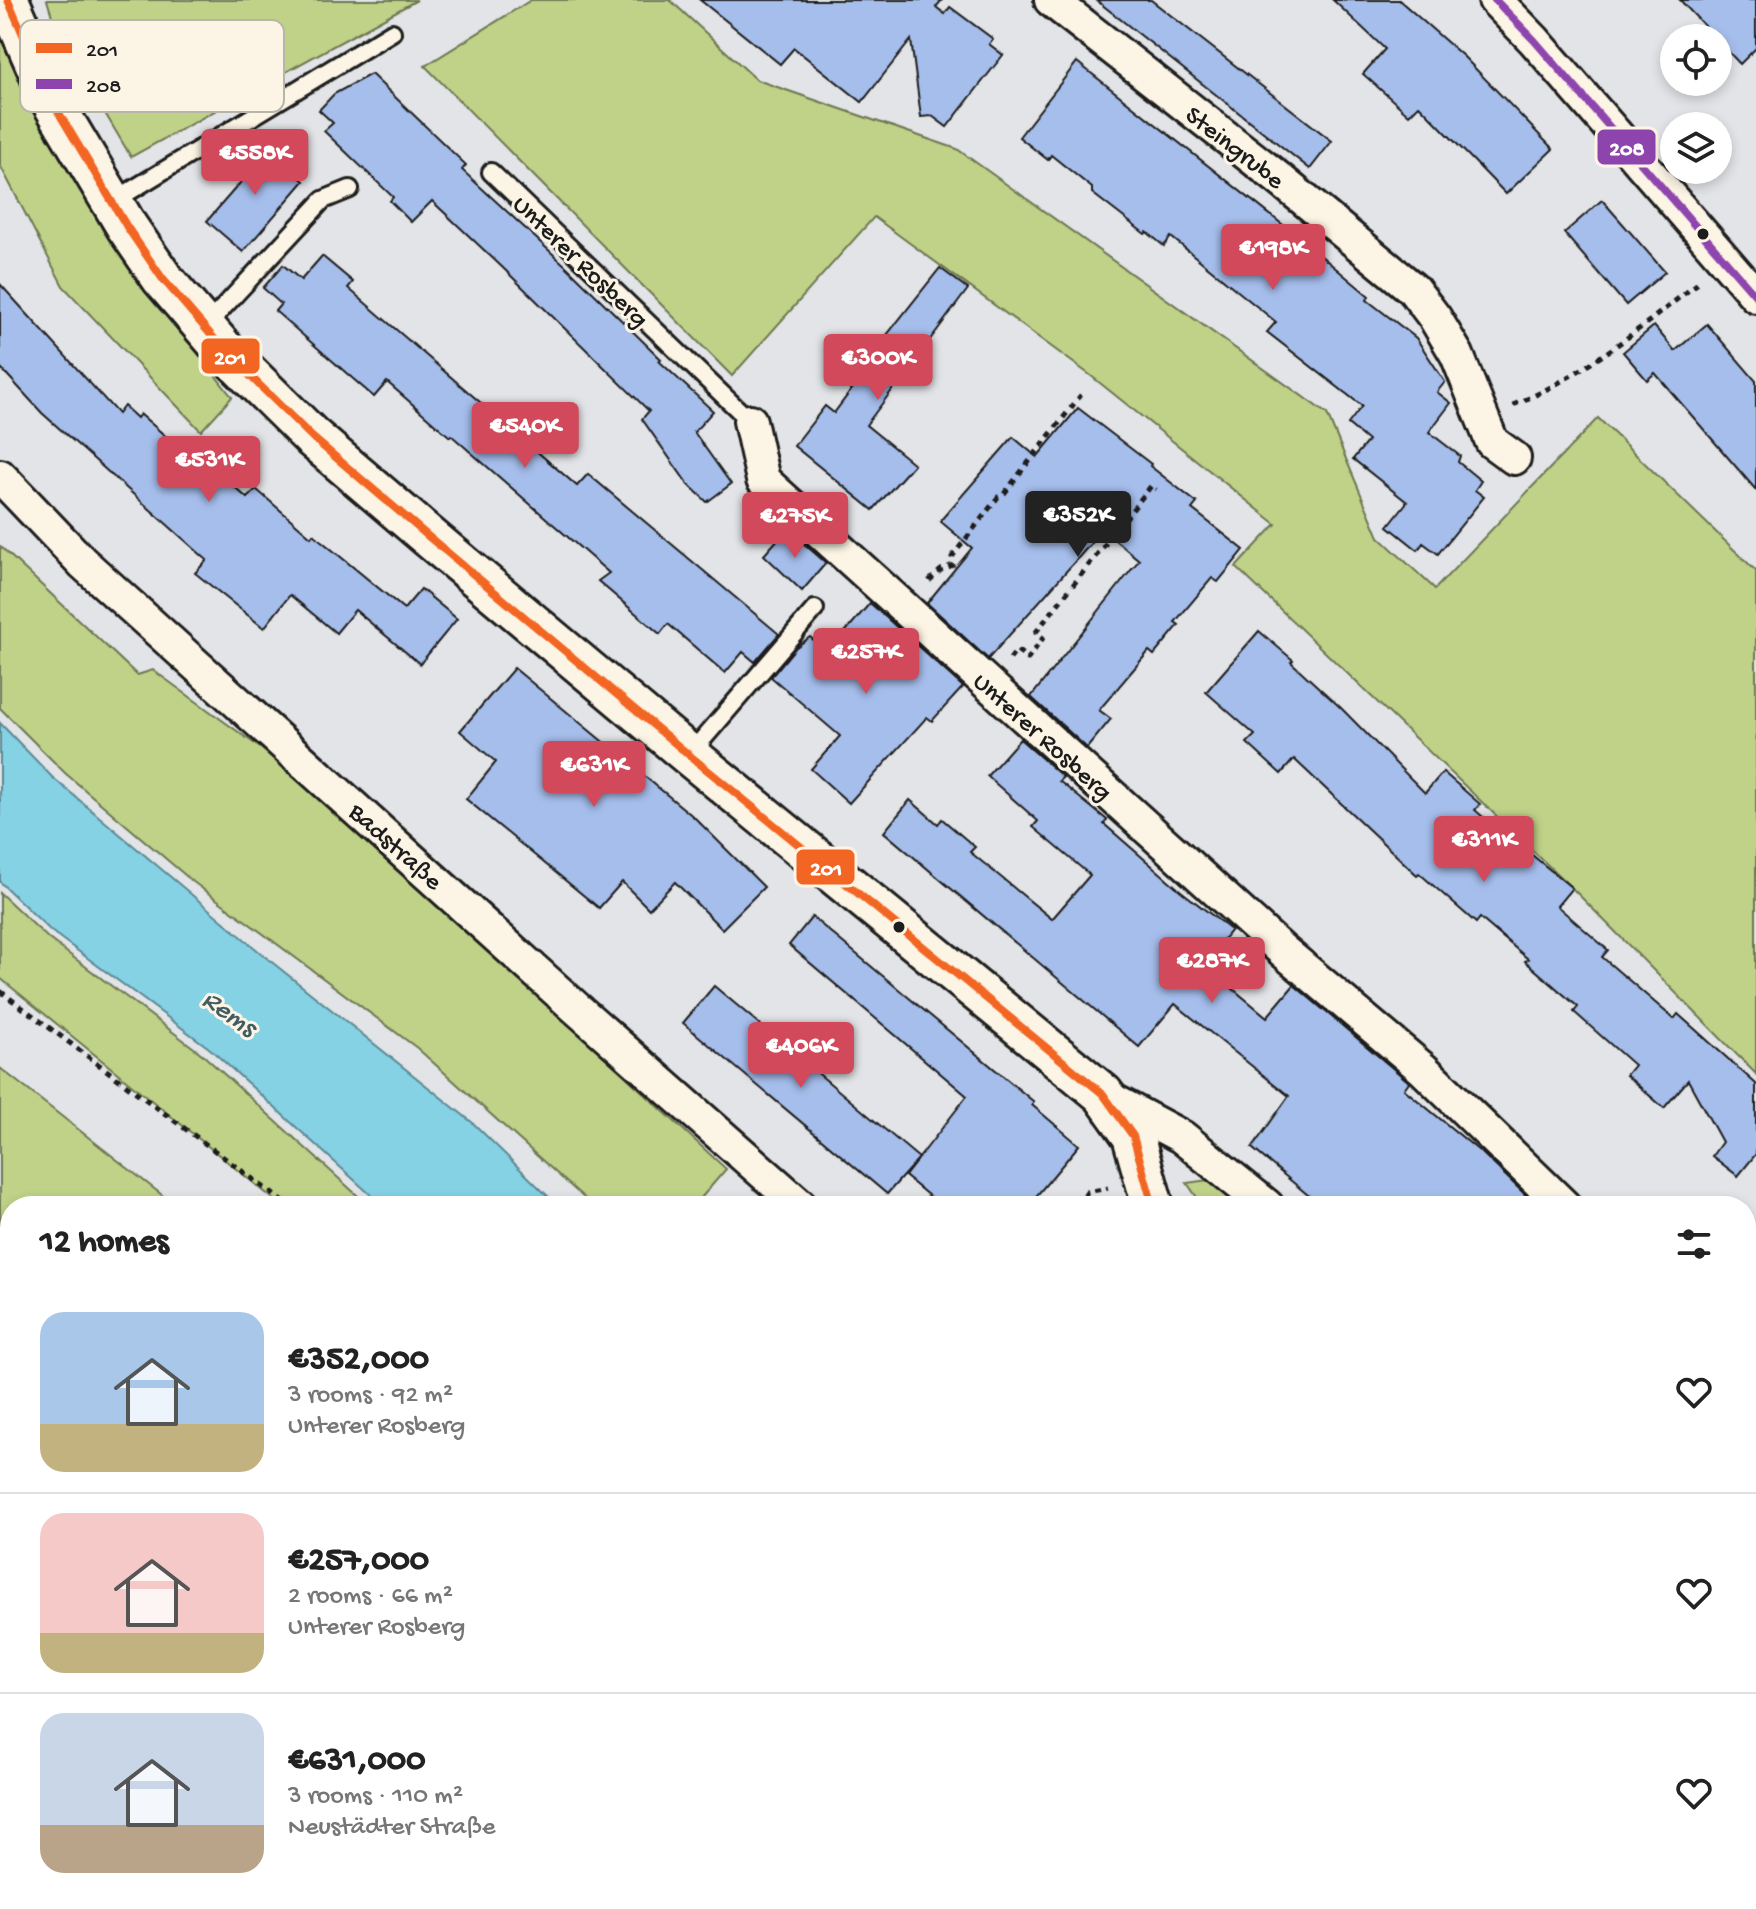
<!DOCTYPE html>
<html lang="en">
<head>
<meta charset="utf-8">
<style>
  body { margin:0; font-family:"Gochi Hand",sans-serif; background:#f6f6f6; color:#222; height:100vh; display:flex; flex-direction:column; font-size:30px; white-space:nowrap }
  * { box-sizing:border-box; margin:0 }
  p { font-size:26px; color:#767676 }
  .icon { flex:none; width:44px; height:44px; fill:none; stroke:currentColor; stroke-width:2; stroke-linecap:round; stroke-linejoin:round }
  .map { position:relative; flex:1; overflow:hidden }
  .details { position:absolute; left:0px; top:1196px; width:1756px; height:714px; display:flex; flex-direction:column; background:#fff; border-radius:32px 32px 0 0; box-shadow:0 4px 12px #0003 }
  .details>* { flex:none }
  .tools { position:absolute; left:1660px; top:24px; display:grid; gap:16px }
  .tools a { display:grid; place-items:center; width:72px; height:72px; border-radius:50%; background:#fff; box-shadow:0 4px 12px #0003; font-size:40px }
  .price { position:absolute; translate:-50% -68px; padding:0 18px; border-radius:8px; background:#d1495b; color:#fff; font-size:26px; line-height:52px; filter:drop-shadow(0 2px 4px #0008) }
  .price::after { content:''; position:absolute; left:50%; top:48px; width:24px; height:18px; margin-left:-12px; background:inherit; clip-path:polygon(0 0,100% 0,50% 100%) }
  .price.current { background:#222; color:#fff }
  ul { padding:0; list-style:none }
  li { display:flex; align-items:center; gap:24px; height:200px; padding:0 40px }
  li+li { border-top:2px solid #e0e0e0 }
  li span { display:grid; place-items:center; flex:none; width:224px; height:160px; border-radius:24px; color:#555 }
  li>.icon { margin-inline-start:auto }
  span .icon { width:96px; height:96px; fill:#fffc; stroke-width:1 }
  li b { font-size:34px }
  h2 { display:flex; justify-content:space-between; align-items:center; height:96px; padding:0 40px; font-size:34px }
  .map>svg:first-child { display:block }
  .green { fill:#bfd288; stroke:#6e7752; stroke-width:2 }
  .water { fill:#85d2e4; stroke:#5b8994; stroke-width:2 }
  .building { fill:#a6beec; stroke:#1c1c1c; stroke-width:2 }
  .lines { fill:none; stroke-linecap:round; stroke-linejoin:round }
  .service-casing { stroke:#1c1c1c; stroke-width:22 }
  .minor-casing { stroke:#1c1c1c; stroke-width:38 }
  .tertiary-casing { stroke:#1c1c1c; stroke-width:46 }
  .path { stroke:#1c1c1c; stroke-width:5; stroke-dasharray:6 6; stroke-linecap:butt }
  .service { stroke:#fcf5e5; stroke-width:16 }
  .minor { stroke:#fcf5e5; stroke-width:32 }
  .tertiary { stroke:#fcf5e5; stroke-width:40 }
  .bus-1-casing { stroke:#fcf5e5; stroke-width:14 }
  .bus-2-casing { stroke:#fcf5e5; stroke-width:14 }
  .bus-1 { stroke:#f26522; stroke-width:8 }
  .bus-2 { stroke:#8e44ad; stroke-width:8 }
  .bus-dot { fill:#1c1c1c; stroke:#fcf5e5; stroke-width:3 }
  .labels { text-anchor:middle; stroke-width:6; stroke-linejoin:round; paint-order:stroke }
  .street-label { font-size:26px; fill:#1c1c1c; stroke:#fcf5e5 }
  .water-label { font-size:28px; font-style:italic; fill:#415c62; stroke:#fcf5e5 }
  .key { fill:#fcf5e5; stroke:#b9b4a9; stroke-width:2 }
  .key-label { font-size:22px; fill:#1c1c1c }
  .line-badge { stroke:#fcf5e5; stroke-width:3 }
  .badge-label { font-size:22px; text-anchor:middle; font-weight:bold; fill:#fff }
</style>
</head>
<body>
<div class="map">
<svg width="1756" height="1909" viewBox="0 0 1756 1909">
  <rect width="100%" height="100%" fill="#e2e4e7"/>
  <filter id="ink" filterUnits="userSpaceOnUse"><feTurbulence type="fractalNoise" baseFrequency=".0125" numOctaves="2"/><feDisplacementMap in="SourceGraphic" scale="16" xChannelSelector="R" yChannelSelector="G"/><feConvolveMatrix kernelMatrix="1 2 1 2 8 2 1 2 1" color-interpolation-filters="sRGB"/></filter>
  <g filter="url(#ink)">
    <g class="green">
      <path d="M47 0H417L131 157 57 32Z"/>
      <path d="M531 0H670L757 80 957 149 1327 414 1379 537 1435 589 1598 418 1756 571V1074L1577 893 1236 567 1276 524 1090 375 874 217 732 376 425 66Z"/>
      <path d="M0 35 105 234 232 397 201 431 63 286 0 165Z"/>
      <path d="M0 546 137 675 153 670 302 778 726 1169 701 1198 709 1206H593L417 1048 192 881 65 773 0 708Z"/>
      <path d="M0 893 49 939 202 1054 369 1206H282L0 978Z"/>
      <path d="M0 1068 176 1206H10V1461L0 1453Z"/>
      <path d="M1208 1180 1239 1206H1203L1187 1183Z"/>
      <path d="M617 1900H776L781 1909H612Z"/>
      <path d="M898 1900H1262L1274 1909H906Z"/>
    </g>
    <g class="water">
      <path d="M0 723 52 777 268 959 473 1123 558 1206H383L209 1048 51 931 0 882Z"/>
      <path d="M797 1900H898L906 1909H802Z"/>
    </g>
    <g class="building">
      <path d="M700 0H942L936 7 945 14 950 7 993 39 989 44 1003 55 947 127 932 116 921 117 911 40 862 102 794 48 780 64Z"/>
      <path d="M1096 0H1151L1332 141 1310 169Z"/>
      <path d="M1333 0H1399L1464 57 1553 149 1506 194 1419 105 1409 115 1363 74 1385 49Z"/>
      <path d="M1680 0H1756V48L1740 64Z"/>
      <path d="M1077 62 1302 240 1369 296 1367 300 1416 338 1445 382 1437 392 1451 403 1429 432 1460 456 1458 462 1481 481 1475 490 1484 497 1438 554 1423 543 1418 550 1388 526 1407 502 1353 459 1368 441 1348 424 1362 406 1267 332 1276 322 1171 237 1164 246 1147 232 1145 234 1092 193V188L1051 155 1048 160 1019 137Z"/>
      <path d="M371 74 466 165 462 170 568 268 661 359 659 361 713 411 694 432 731 484 707 502 687 483 642 419 649 411 503 268 432 201 411 222 390 201 393 197 324 131 333 123 319 110 334 94Z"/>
      <path d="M258 141 304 181 243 252 207 221 247 175 237 166Z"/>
      <path d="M1602 200 1665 272 1626 305 1564 233Z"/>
      <path d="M322 256 353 282 348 288 577 486 588 474 779 634 755 662 743 652 725 673 668 624 660 634 598 581 609 573 451 435 450 437 387 382 374 397 275 311 281 304 263 288 283 265 301 280Z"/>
      <path d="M940 268 968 289 866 425 914 464 873 510 794 446 825 406 834 413 891 337 887 335Z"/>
      <path d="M0 284 118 414 124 406 137 418 140 414 192 459 197 453 247 498 256 489 311 537 313 534 404 609 421 589 457 619 420 664 355 610 336 633 290 595 264 628 195 573 207 560 42 413 0 367Z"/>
      <path d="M1707 324 1756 381V490L1655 373 1647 380 1623 352 1654 326 1675 351Z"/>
      <path d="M1078 408 1151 464 1150 466 1197 503 1192 509 1244 550 1218 582 1212 578 1175 622 1179 625 1154 655 1149 651 1099 710 1111 719 1087 748 1031 697 1139 560 1103 530 988 659 927 603 972 548 940 521 1013 437 1037 457Z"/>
      <path d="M787 529 826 563 802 591 764 555Z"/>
      <path d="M870 603 963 687 932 721 927 717 849 803 811 769 840 736 771 677 795 648 810 637 828 652Z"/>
      <path d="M1259 631 1293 660 1291 662 1341 708 1425 793 1443 772 1480 804 1475 810 1530 858 1532 855 1572 888 1557 906 1608 950 1602 957 1674 1019 1678 1014 1756 1084V1154L1738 1176 1712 1156 1722 1142 1688 1080 1664 1108 1626 1075 1634 1065 1574 1012 1578 1007 1525 961 1528 959 1480 918 1476 923 1419 873 1417 875 1294 759 1281 774 1247 743 1255 735 1206 692Z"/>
      <path d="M514 668 695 818 764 887 722 929 675 882 649 909 622 882 599 908 466 799 496 762 460 731Z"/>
      <path d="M1020 739 1063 777 1059 781 1107 820 1104 824 1181 891 1231 930 1203 964 1267 1017 1294 985 1409 1082 1404 1089 1484 1155 1537 1206H1321L1252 1148 1289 1096 1175 1004 1139 1047 884 832 910 800 938 824 942 819 975 847 970 852 1052 919 1090 875 1033 827 1038 821 987 776Z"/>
      <path d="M812 917 1034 1102 1032 1105 1079 1145 1028 1206H941L905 1176 967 1096 789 945Z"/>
      <path d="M714 986 919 1158 887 1194 683 1023Z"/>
    </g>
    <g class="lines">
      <defs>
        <g id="service">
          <path d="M491 172 750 421"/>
          <path d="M112 202 392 32"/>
          <path d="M205 327 323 200 350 189"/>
          <path d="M690 754 815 609"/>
        </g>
        <g id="minor">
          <path d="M1051 0 1278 178 1413 289 1435 318 1457 355 1492 442 1514 458"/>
          <path d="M1495 0 1534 40 1756 296"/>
          <path d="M750 421 763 480 1283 951 1423 1069 1564 1206"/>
          <path d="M0 476 83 563 575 1007 801 1206"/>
          <path d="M1105 1096 1182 1137 1267 1206"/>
          <path d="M1746 1418 1756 1426"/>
          <path d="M0 1570 10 1578"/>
          <path d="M1746 1600 1756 1607"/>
          <path d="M1746 1732 1756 1739"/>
          <path d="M425 1900 437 1909"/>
        </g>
        <g id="tertiary">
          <path d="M8 0 53 103 127 227 162 278 224 350 312 437 429 537 689 755 1103 1094 1133 1136 1153 1206"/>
          <path d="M1746 1660 1756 1667"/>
          <path d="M487 1909 494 1900"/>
        </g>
      </defs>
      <use href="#service" class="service-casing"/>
      <use href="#minor" class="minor-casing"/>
      <use href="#tertiary" class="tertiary-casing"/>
      <g class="path">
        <path d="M1513 405C1583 376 1639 329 1698 283"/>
        <path d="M929 581 941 570 953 565 952 557 998 497 1003 495 1081 395"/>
        <path d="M1010 659 1017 650 1028 659 1043 638 1036 632 1151 486 1156 490"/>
        <path d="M0 991 289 1206"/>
        <path d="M1078 1206 1087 1192 1108 1188"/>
        <path d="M689 1900 694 1909"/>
        <path d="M1318 1900 1330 1909"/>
        <path d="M1572 1900 1584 1909"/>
        <path d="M1338 1909 1345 1900"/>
        <path d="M1534 1909 1542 1900"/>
      </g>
      <use href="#service" class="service"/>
      <use href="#minor" class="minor"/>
      <use href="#tertiary" class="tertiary"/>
      <defs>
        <path id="bus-1" d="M8 0 53 103 127 227 162 278 224 350 312 437 429 537 689 755 1103 1094 1133 1136 1153 1206"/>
        <path id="bus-2" d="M1495 0 1534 40 1756 296"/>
      </defs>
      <use href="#bus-1" class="bus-1-casing"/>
      <use href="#bus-2" class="bus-2-casing"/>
      <use href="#bus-1" class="bus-1"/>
      <use href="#bus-2" class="bus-2"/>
    </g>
  </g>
  <g class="bus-dot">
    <circle cx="1703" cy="234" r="7"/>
    <circle cx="899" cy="927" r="7"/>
  </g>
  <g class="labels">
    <g class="street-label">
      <text transform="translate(1236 146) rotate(38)" y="9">Steingrube</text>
      <text transform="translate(582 260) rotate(44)" y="9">Unterer Rosberg</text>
      <text transform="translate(1044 735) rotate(42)" y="9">Unterer Rosberg</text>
      <text transform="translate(397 845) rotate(42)" y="9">Badstraße</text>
    </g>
    <g class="water-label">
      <text transform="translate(231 1011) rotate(35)" y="10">Rems</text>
    </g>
  </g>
  <rect x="20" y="20" width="264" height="92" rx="12" class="key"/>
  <rect x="36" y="43" width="36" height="10" fill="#f26522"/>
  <rect x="36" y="79" width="36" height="10" fill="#8e44ad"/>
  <g class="key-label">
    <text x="86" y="56">201</text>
    <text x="86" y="92">208</text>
  </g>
  <g class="line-badge">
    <rect x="1596" y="128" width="61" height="38" rx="8" fill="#8e44ad"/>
    <rect x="200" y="337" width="61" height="38" rx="8" fill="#f26522"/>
    <rect x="795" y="848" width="61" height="38" rx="8" fill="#f26522"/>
  </g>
  <g class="badge-label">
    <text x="1627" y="155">208</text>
    <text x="230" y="364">201</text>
    <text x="826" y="875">201</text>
  </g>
</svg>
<div class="tools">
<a><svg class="icon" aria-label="locate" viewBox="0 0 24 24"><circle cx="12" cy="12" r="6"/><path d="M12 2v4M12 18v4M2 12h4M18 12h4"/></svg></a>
<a><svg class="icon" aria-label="layers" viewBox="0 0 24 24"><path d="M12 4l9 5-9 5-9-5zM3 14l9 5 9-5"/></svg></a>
</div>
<b class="price" style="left:255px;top:197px">€558K</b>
<b class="price" style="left:1273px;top:292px">€198K</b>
<b class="price" style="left:878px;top:402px">€300K</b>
<b class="price" style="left:525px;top:470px">€540K</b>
<b class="price" style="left:209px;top:504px">€531K</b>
<b class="price current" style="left:1078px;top:559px">€352K</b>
<b class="price" style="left:795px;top:560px">€275K</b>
<b class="price" style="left:866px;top:696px">€257K</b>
<b class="price" style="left:594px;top:809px">€631K</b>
<b class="price" style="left:1484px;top:884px">€311K</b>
<b class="price" style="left:1212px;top:1005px">€287K</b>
<b class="price" style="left:801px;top:1090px">€406K</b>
<section class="details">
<h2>12 homes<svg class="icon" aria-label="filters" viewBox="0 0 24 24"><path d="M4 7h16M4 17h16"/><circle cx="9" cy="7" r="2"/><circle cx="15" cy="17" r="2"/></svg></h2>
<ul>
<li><span style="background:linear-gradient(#a9c7e8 70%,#c2b280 0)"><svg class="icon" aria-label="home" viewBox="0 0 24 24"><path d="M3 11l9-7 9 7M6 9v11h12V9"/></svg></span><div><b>€352,000</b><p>3 rooms · 92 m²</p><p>Unterer Rosberg</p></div><svg class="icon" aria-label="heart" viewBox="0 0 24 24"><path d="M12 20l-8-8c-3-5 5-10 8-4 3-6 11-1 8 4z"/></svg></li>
<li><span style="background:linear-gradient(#f6c9c9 75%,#c2b280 0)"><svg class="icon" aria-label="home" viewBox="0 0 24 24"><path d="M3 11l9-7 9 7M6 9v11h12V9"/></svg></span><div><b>€257,000</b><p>2 rooms · 66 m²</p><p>Unterer Rosberg</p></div><svg class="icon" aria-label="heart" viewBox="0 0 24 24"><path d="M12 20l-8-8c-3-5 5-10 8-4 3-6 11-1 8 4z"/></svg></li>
<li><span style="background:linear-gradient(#c9d6e8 70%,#b9a48a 0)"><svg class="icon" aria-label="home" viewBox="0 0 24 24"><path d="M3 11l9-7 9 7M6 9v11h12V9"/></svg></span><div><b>€631,000</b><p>3 rooms · 110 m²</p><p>Neustädter Straße</p></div><svg class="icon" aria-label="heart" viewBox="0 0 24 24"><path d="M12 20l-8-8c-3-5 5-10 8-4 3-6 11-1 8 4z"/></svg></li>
</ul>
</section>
</div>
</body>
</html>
